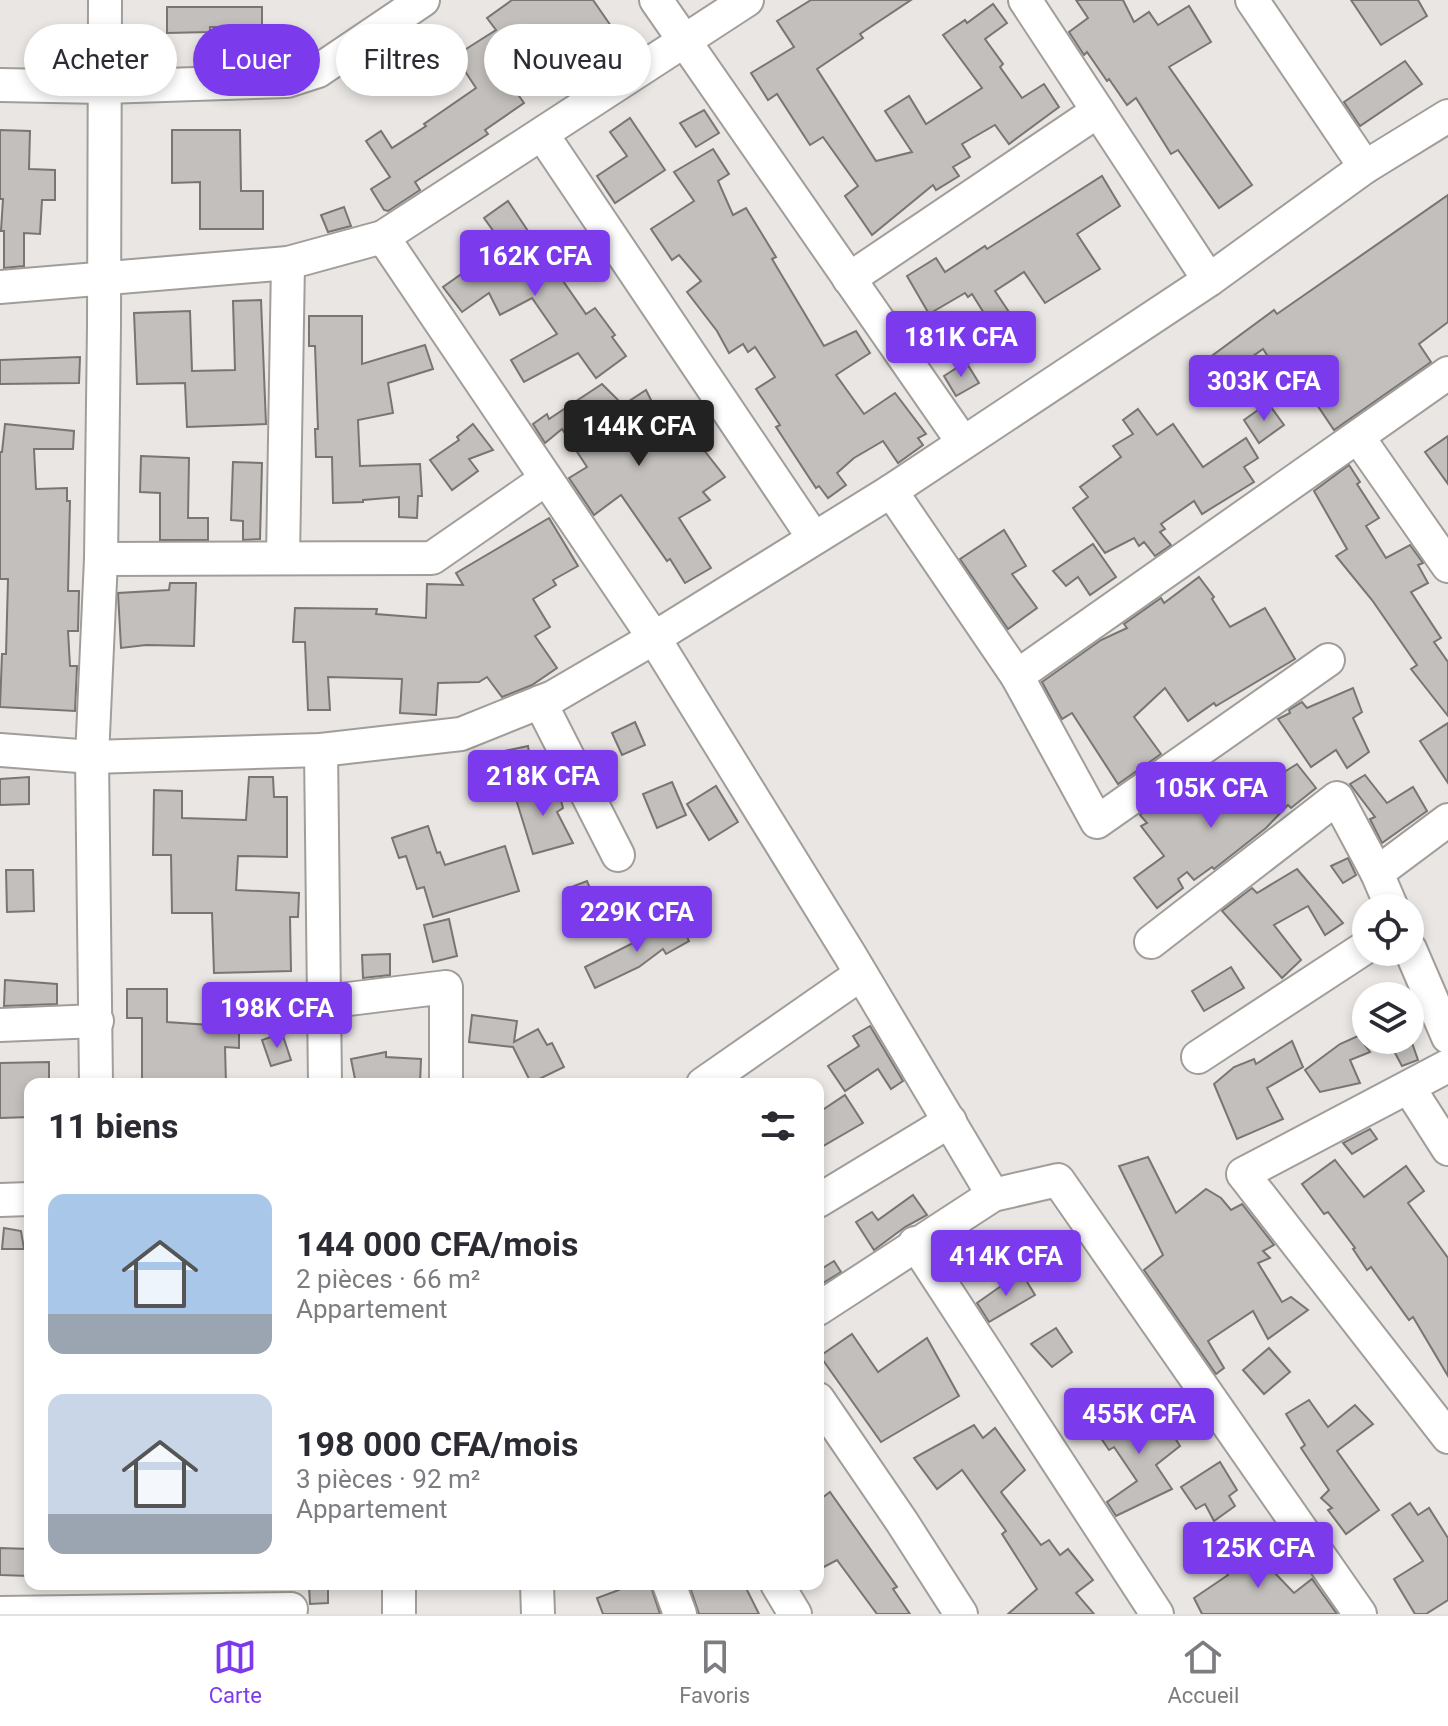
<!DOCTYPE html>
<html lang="fr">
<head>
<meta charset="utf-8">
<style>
  body { margin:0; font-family:Roboto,sans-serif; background:#f7f7f7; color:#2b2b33; height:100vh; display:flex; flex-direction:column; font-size:30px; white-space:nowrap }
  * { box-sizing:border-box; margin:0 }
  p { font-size:26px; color:#7c7c81 }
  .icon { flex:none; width:44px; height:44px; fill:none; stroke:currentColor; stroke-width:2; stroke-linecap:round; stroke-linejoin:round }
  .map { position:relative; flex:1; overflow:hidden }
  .sheet { position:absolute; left:24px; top:1078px; width:800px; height:512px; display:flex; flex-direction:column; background:#fff; border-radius:16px; box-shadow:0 4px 12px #0003 }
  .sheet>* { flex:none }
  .hud { position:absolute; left:24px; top:24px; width:800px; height:72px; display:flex; gap:16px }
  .tools { position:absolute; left:1352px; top:894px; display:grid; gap:16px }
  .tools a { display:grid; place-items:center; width:72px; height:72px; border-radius:50%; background:#fff; box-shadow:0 4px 12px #0003; font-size:40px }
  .price { position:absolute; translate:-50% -68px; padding:0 18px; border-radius:8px; background:#7c3aed; color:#fff; font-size:26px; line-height:52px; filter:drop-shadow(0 2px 4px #0008) }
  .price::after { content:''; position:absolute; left:50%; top:48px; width:24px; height:18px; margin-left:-12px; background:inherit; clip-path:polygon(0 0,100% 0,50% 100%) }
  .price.active { background:#222; color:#fff }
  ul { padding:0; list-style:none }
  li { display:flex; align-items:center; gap:24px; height:200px; padding:0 24px }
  li span { display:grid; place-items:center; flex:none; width:224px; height:160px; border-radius:16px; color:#555 }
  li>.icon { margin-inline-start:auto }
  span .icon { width:96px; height:96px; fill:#fffc; stroke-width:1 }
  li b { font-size:34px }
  h2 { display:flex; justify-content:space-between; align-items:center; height:96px; padding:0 24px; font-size:34px }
  .pill { padding:0 28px; border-radius:36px; background:#fff; box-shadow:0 4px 12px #0003; font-size:28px; line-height:72px }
  .pill.active { background:#7c3aed; color:#fff }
  .dock { display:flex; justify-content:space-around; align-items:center; height:112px; border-top:2px solid #e1e1e2; background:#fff; font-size:22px; color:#7c7c81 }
  .dock a { display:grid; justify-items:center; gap:4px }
  .dock .active { color:#7c3aed }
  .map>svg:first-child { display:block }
  .building { fill:#c2bfbc; stroke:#787572; stroke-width:2 }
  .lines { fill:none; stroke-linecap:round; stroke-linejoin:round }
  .minor-casing { stroke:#a19e9a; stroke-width:36 }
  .minor { stroke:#fff; stroke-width:32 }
</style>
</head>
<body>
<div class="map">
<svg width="1448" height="1614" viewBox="0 0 1448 1614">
  <rect width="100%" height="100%" fill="#e9e6e3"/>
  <g class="building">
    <path d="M512 0H593L613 29 556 64 536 33 495 62 524 103 485 130 488 134 415 182 420 190 388 211 384 210 371 189 390 177 366 141 381 131 392 148 426 126 424 124 476 88 455 56 496 30 487 18Z"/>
    <path d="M811 0H911L860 34 863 38 817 69 876 161 912 152 885 111 909 96 926 124 982 88 943 35 965 20 967 23 993 4 1007 23 985 39 1003 64 1000 67 1022 98 1044 84 1059 107 1009 144 995 125 962 144 970 157 953 167 959 176 936 190 933 185 872 235 845 196 858 186 823 137 810 145 777 94 768 100 751 73 794 47 777 21Z"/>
    <path d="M1076 0H1123L1134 22 1149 12 1158 25 1189 6 1211 42 1169 67 1252 185 1219 208 1178 150 1171 154 1136 98 1127 105 1109 79 1107 81 1087 52 1084 55 1069 32 1088 18Z"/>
    <path d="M1351 0H1418L1427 16 1381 45Z"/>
    <path d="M167 7H262V27H210V32L167 33Z"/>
    <path d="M1405 61 1422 84 1360 126 1344 102Z"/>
    <path d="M704 110 719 133 696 147 680 123Z"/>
    <path d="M630 118 665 170 615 203 597 176 627 156 610 132Z"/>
    <path d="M0 130 30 131 29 169 55 170V200H42L40 234 24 233V266L4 268V231H1L3 199H0Z"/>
    <path d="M172 130H240L241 191H263V229H200V182L172 183Z"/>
    <path d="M713 149 729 174 718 181 733 215 746 208 776 257 772 259 824 346 856 331 870 353 836 375 864 414 895 393 926 434 918 438 923 445 898 463 883 441 854 458 837 473 846 485 828 498 819 486 816 488 776 427 780 425 756 389 775 377 755 347 748 352 743 344 729 353 717 331 687 292 701 281 679 255 672 260 651 229 694 201 674 172Z"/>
    <path d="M1102 176 1120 206 1077 234 1100 269 1045 303 1024 272 995 291 1021 330 1002 342 972 294 968 297 965 293 929 314 907 276 936 258 945 272 985 246 987 249Z"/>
    <path d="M1448 195V322L1419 344 1431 362 1334 430 1307 390 1295 398 1263 349 1208 388 1194 369 1274 310 1277 314Z"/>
    <path d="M508 201 548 261 562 252 573 271 561 278 586 314 595 308 615 335 612 337 626 356 596 378 578 353 524 382 511 360 557 334 532 298 500 315 489 293 462 312 443 287 474 265 468 255 499 239 484 218Z"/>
    <path d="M344 207 351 226 328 232 321 215Z"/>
    <path d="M261 300 266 424 187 427 185 383 137 384 134 313 190 311 192 371 235 370 233 301Z"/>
    <path d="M309 316H362V364L425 345 433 369 388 383 393 413 358 420 360 466 420 464 422 496H418L417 518 399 517V497L363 500V502L333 503 332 457H316L315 429H318L315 346H309Z"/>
    <path d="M80 357 79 383 0 384V360Z"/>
    <path d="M966 362 979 383 956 396 944 376Z"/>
    <path d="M602 384 623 405 646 390 655 408 682 439 692 435 725 477 703 492 710 500 679 518 711 568 685 583 670 559 667 561 621 495 594 515 569 478 587 467 562 429 545 443 533 424 547 414 549 419Z"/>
    <path d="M1268 403 1284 425 1259 443 1244 420Z"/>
    <path d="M1138 409 1157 435 1173 424 1203 467 1246 438 1258 458 1244 467 1254 482 1202 514 1194 501 1161 524 1165 529 1160 532 1171 545 1155 556 1144 542 1139 546 1134 538 1105 553 1073 508 1088 497 1080 487 1121 457 1113 446 1133 434 1123 420Z"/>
    <path d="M5 424 74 431 73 449H34L36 489 67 488V501H70L68 591H79L78 631H68L70 666H77L75 711 0 707 2 654H6L8 579H0V452H2Z"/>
    <path d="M473 424 493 450 469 459 478 471 452 490 430 460 459 440 457 437Z"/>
    <path d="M1448 436V484L1425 452Z"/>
    <path d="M141 456 189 458 188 518H208V540H160V493L140 492Z"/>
    <path d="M233 462 262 463 260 539 243 540V521L231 520Z"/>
    <path d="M1349 465 1360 482 1357 484 1379 518 1366 526 1386 558 1410 545 1423 563 1418 565 1428 583 1411 592 1441 638 1434 642 1448 662V716L1411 669 1417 665 1372 600 1336 556 1347 549 1314 491Z"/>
    <path d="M549 518 578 566 553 580 556 585 533 599 550 627 535 636 557 668 532 685 502 697 487 677 479 682 438 683 436 715 400 713 402 679 328 677 330 710H308L305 642H293L295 608 377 609 376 614 426 618 427 584 463 585 456 573Z"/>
    <path d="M1004 530 1026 566 1012 574 1037 608 1008 629 960 559Z"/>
    <path d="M1093 544 1116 577 1090 595 1078 577 1066 586 1053 571Z"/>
    <path d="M1199 577 1214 597 1212 599 1230 627 1265 608 1295 659 1216 706 1214 703 1188 721 1165 688 1134 717 1161 754 1118 784 1072 713 1062 719 1042 682 1101 640 1127 628 1124 624 1161 598 1164 603Z"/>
    <path d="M170 583H196L194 646 146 645 121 648 118 593 169 590Z"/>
    <path d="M1353 688 1362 712 1353 718 1369 752 1347 768 1336 750 1311 767 1278 719 1290 713 1289 710 1302 702 1307 708Z"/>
    <path d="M635 722 645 745 622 755 612 733Z"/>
    <path d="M1448 723V783L1420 741Z"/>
    <path d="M528 746 531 765 486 776 481 756Z"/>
    <path d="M1297 764 1316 788 1291 808 1288 805 1266 828 1214 869 1212 867 1194 880 1187 872 1178 879 1183 888 1157 908 1134 878 1164 856 1141 826 1147 823 1140 815 1160 801 1166 809 1204 783 1222 811Z"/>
    <path d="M1365 775 1387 803 1413 787 1427 811 1382 843 1370 819 1375 817 1350 784Z"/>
    <path d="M29 777V804L0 805V779Z"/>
    <path d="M249 777H273L274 797H287V857L238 856 236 890 299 893 298 917H290L291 971 214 973 212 913H172L171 855H153L154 790 182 791V818L246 820Z"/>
    <path d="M556 782 563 808 557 812 573 843 533 854 515 796Z"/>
    <path d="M672 782 686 815 657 828 643 794Z"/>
    <path d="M716 786 738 822 709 840 687 804Z"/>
    <path d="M428 826 437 853 440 852 445 865 505 846 519 891 433 917 424 887 417 889 406 856 399 858 392 838Z"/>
    <path d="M1348 858 1356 875 1343 883 1331 866Z"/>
    <path d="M1297 869 1343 923 1325 935 1308 906 1274 925 1301 960 1282 978 1222 911 1252 888 1257 893Z"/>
    <path d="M6 870H33L34 911 7 912Z"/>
    <path d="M587 881 595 901 610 889 630 913 583 932 566 889Z"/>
    <path d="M449 919 457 956 433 962 424 925Z"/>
    <path d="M679 920 689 941 666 954 663 949 639 967 595 988 585 967Z"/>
    <path d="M390 954V975L363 978 362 955Z"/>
    <path d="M1231 967 1244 988 1204 1011 1192 991Z"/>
    <path d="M5 980 57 984V1004L4 1006Z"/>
    <path d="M127 989H167V1022L239 1027V1048L225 1047 226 1084H142V1018H127Z"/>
    <path d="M472 1015 517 1021 514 1042 538 1029 547 1045 552 1043 564 1067 531 1083 513 1047 469 1042Z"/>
    <path d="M870 1026 903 1081 891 1089 878 1069 845 1091 828 1066 859 1046 853 1036Z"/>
    <path d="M282 1033 291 1060 271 1066 262 1040Z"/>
    <path d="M1358 1036 1370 1052 1350 1060 1360 1083 1320 1092 1305 1070 1340 1044Z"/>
    <path d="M1388 1040H1411L1418 1060 1402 1066Z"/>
    <path d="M1292 1041 1303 1067 1267 1088 1283 1119 1237 1139 1214 1084 1234 1067 1254 1059 1256 1064Z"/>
    <path d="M386 1052V1057L421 1059 420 1084H356L351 1059Z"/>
    <path d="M49 1062V1084H30V1117L0 1118V1063Z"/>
    <path d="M845 1095 863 1123 818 1149V1113Z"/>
    <path d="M1370 1129 1377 1139 1352 1154 1343 1143Z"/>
    <path d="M1148 1157 1176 1213 1206 1189 1221 1198 1231 1210 1242 1204 1274 1245 1263 1251 1270 1258 1258 1263 1282 1302 1291 1297 1308 1310 1268 1339 1253 1311 1208 1341 1224 1368 1216 1374 1144 1270 1163 1255 1119 1166Z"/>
    <path d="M1335 1160 1364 1197 1406 1166 1424 1191 1408 1203 1448 1258V1376L1413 1317 1409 1320 1371 1267 1367 1270 1353 1249 1355 1248 1328 1212 1324 1214 1302 1184Z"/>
    <path d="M913 1195 927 1215 905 1227 874 1250 856 1222 872 1212 878 1220Z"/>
    <path d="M4 1228 21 1231 24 1249H2Z"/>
    <path d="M1022 1233 1034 1254 1012 1264 1000 1245Z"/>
    <path d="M834 1261 841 1272 818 1286V1271Z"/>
    <path d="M1021 1272 1035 1295 989 1322 977 1303Z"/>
    <path d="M1056 1328 1072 1352 1052 1367 1031 1344Z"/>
    <path d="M852 1334 878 1372 927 1338 959 1396 881 1442 820 1356Z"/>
    <path d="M1269 1348 1290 1372 1264 1394 1243 1370Z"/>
    <path d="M1309 1400 1328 1427 1355 1405 1373 1424 1337 1451 1379 1510 1346 1534 1328 1510 1332 1508 1321 1498 1329 1490 1301 1448 1305 1445 1286 1414Z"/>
    <path d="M1150 1407 1155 1418 1162 1417 1180 1446 1156 1465 1172 1489 1116 1516 1107 1502 1137 1481 1114 1447 1109 1450 1094 1428 1117 1416 1121 1421Z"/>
    <path d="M974 1425 983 1438 995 1428 1025 1470 1001 1492 1041 1545 1049 1540 1060 1555 1068 1549 1093 1580 1076 1593 1094 1614H1008L1037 1589 1002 1534 1006 1531 962 1470 937 1489 914 1458Z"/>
    <path d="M1220 1462 1237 1490 1229 1496 1235 1506 1214 1521 1205 1504 1196 1509 1181 1487Z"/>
    <path d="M830 1492 897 1587 893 1589 910 1614H877L837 1560 818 1570V1501Z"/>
    <path d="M1410 1503 1418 1515 1429 1508 1448 1538V1600L1426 1614H1415L1394 1579 1423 1561 1392 1515Z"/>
    <path d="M1244 1541 1294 1593 1312 1579 1337 1614H1202L1194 1598 1228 1575 1218 1561Z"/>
    <path d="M0 1548 30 1549V1576L0 1575Z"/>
    <path d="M328 1584V1603L310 1604 309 1585Z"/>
    <path d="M616 1584H650L660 1614H603L597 1598 619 1590Z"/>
    <path d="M689 1584H744L759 1614H699Z"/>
  </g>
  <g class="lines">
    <defs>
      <g id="minor">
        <path d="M656 0 962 441"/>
        <path d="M1025 0 1209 280"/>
        <path d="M1252 0 1365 167"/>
        <path d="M0 85 104 87 287 81 318 71 423 0"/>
        <path d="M542 134 813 537"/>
        <path d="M383 237 654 638 850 955 993 1195"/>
        <path d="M849 279 1098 111"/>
        <path d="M0 287 288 263 383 237 747 0"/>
        <path d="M1358 437 1448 566"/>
        <path d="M891 491 1017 676 1097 822 1328 660"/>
        <path d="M283 558 288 263"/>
        <path d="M101 559 432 558 546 479"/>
        <path d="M1017 676 1448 373"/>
        <path d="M540 702 618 855"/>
        <path d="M0 750 92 757 321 750 461 734 553 697 654 638 891 491 1209 280 1365 167 1448 116"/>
        <path d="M321 750 325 1084"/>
        <path d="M1377 873 1448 820"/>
        <path d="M1151 942 1337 798 1377 873 1392 908"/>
        <path d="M1410 949 1448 1037"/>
        <path d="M324 1002 446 987V1084"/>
        <path d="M0 1025 97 1021"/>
        <path d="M1198 1057 1366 947"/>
        <path d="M1448 1066 1243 1174 1448 1437"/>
        <path d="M96 1084 92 757 101 559 104 326 105 0"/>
        <path d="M703 1084 861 974"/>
        <path d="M1409 1088 1448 1149"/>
        <path d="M0 1200 30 1199"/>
        <path d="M818 1201 950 1121"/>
        <path d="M915 1243 1157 1614"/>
        <path d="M818 1309 993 1195 1058 1180 1360 1614"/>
        <path d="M818 1399 902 1522 961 1614"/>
        <path d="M399 1584V1614"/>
        <path d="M537 1584 538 1614"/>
        <path d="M669 1584 680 1614"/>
        <path d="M777 1584 795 1614"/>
        <path d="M0 1613 291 1609"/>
      </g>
    </defs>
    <use href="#minor" class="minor-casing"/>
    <use href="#minor" class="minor"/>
  </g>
</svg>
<div class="tools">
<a><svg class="icon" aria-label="locate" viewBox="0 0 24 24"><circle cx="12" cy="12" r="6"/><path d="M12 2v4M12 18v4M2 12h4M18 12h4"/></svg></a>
<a><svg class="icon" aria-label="layers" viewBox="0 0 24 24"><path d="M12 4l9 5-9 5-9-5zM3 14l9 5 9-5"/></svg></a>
</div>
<b class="price" style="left:535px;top:298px">162K CFA</b>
<b class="price" style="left:961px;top:379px">181K CFA</b>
<b class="price" style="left:1264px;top:423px">303K CFA</b>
<b class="price active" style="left:639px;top:468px">144K CFA</b>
<b class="price" style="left:543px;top:818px">218K CFA</b>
<b class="price" style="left:1211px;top:830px">105K CFA</b>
<b class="price" style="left:637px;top:954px">229K CFA</b>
<b class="price" style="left:277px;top:1050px">198K CFA</b>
<b class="price" style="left:1006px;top:1298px">414K CFA</b>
<b class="price" style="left:1139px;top:1456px">455K CFA</b>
<b class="price" style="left:1258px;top:1590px">125K CFA</b>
<div class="hud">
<a class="pill">Acheter</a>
<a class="pill active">Louer</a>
<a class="pill">Filtres</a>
<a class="pill">Nouveau</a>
</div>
<section class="sheet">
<h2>11 biens<svg class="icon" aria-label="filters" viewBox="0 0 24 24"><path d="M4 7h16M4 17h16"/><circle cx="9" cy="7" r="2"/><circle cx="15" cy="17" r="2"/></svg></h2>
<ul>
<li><span style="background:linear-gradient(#a9c7e8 75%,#9aa5b1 0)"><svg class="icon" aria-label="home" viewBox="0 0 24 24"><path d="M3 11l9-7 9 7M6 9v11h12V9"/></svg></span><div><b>144 000 CFA/mois</b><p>2 pièces · 66 m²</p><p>Appartement</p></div></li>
<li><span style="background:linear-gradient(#c9d6e8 75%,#9aa5b1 0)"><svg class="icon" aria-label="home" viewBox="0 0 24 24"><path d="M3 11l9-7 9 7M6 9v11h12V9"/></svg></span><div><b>198 000 CFA/mois</b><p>3 pièces · 92 m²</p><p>Appartement</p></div></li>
</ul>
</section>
</div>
<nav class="dock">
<a class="active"><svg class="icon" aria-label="map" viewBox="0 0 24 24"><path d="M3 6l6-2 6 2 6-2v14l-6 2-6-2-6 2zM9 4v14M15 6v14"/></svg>Carte</a>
<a><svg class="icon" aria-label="saved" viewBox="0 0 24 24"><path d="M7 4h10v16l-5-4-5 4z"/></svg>Favoris</a>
<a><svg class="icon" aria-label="home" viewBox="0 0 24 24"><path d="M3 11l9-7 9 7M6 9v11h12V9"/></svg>Accueil</a>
</nav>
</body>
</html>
